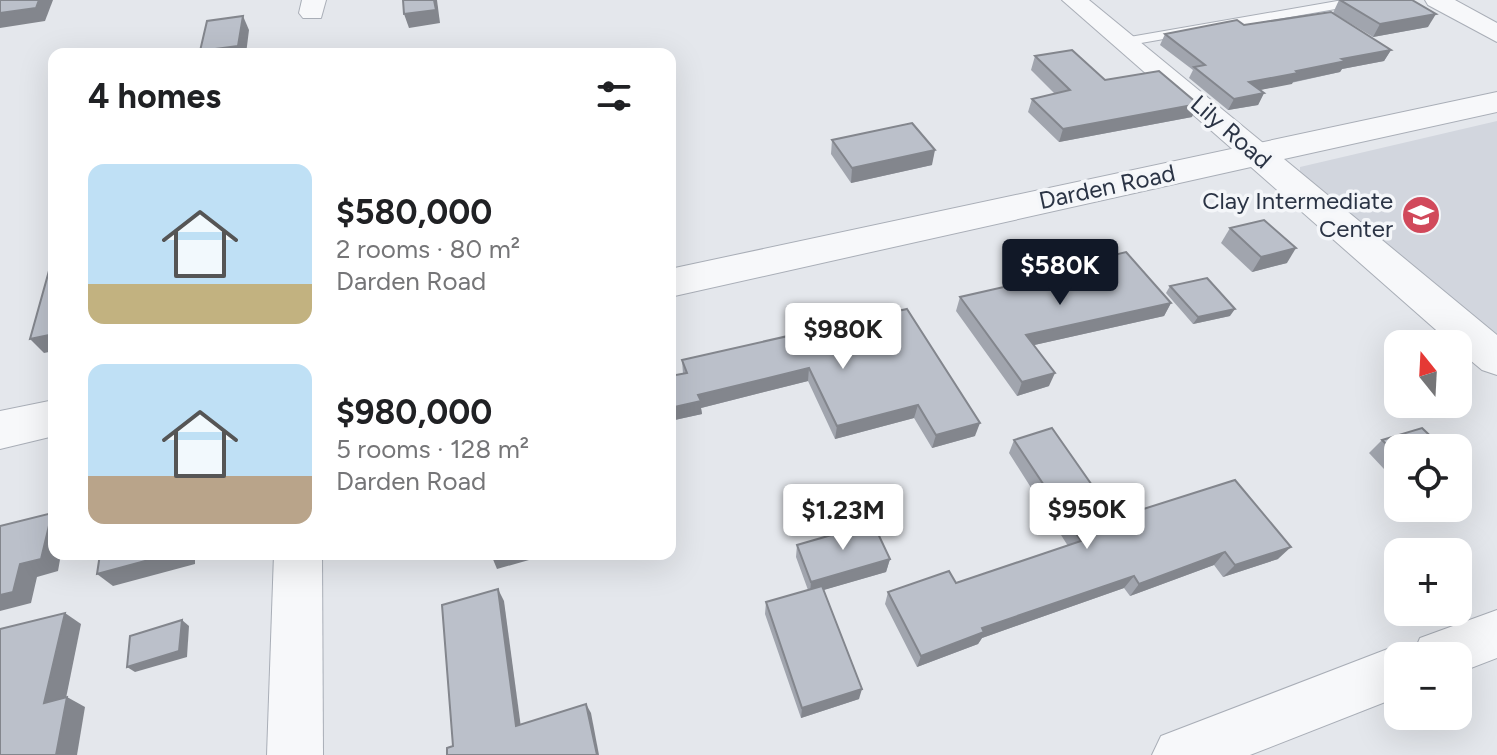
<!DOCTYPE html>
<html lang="en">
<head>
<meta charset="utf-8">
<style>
  body { margin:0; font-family:Figtree,sans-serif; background:#f6f6f6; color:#202124; height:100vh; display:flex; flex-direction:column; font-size:30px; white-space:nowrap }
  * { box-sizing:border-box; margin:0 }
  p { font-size:26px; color:#757577 }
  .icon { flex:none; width:44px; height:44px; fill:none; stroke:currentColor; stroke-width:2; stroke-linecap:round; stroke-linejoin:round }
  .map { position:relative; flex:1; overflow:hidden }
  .details { position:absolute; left:48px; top:48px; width:628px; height:512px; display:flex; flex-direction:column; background:#fff; border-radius:16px; box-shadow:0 8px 32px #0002 }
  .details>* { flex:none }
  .needle { width:52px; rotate:342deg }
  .tools { position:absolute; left:1384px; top:330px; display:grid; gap:16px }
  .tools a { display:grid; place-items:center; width:88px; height:88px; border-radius:16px; background:#fff; box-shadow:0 8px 32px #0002; font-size:40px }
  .price { position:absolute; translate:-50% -68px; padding:0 18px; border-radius:8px; background:#fff; color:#222; font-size:26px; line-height:52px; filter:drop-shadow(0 2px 4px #0008) }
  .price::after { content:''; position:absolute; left:50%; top:48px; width:24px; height:18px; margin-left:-12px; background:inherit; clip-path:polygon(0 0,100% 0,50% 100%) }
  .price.selected { background:#111827; color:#fff }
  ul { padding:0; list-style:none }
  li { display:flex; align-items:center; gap:24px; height:200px; padding:0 40px }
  li span { display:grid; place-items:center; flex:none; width:224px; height:160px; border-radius:16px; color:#555 }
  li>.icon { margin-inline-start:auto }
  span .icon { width:96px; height:96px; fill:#fffc; stroke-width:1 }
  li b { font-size:34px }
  h2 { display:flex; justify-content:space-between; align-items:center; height:96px; padding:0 40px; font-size:34px }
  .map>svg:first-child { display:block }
  .built { fill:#d2d6de }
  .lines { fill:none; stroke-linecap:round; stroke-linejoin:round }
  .service-casing { stroke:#a9aeb7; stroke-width:2 }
  .minor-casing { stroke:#a9aeb7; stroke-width:2 }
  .tertiary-casing { stroke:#a9aeb7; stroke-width:2 }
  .service { fill:#f7f8fa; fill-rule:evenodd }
  .minor { fill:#f7f8fa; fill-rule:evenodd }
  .tertiary { fill:#f7f8fa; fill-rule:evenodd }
  .wall { fill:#a1a5ae }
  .shaded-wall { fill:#83868d }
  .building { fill:#bbc0ca; stroke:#83868d; stroke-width:2 }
  .labels { text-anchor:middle; stroke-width:7; stroke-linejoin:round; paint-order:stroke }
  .street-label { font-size:24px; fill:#2b3445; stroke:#f4f6f9 }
  .poi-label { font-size:24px; fill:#2b3445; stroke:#f4f6f9; text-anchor:end }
</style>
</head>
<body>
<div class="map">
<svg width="1497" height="755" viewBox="0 0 1497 755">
  <rect width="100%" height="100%" fill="#e4e7ec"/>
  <path class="built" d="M1497 121V343L1300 173V167Z"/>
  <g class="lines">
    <defs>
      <path id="service" d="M1343 0H1370L1364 4 1124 46 1117 42 1124 38Z"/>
      <g id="minor">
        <path d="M302 0H326L321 18H303L299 13Z"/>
        <path d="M1062 0H1089L1268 147 1273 154 1268 161 1257 163 1246 161Z"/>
        <path d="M1425 0H1455L1497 23V42L1428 5Z"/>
        <path d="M274 554H322L323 755H267Z"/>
        <path d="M1497 610V658L1458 673V656H1398V697L1250 755H1152L1161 736 1398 645 1414 652 1420 638Z"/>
      </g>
      <g id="tertiary">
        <path d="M1497 92V112L1284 159 1497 335V375L1482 370 1458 350V344H1452L1251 167 670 297V269Z"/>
        <path d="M54 400V436L0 449V411Z"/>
      </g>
    </defs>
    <use href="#service" class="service-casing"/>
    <use href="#minor" class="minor-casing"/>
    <use href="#tertiary" class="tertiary-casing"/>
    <use href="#service" class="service"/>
    <use href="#minor" class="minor"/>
    <use href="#tertiary" class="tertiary"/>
  </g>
  <g class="wall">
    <path d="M1339 0 1428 27 1373 37 1333 13Z"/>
    <path d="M1244 25 1391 50 1384 61 1342 69 1340 72 1260 90 1264 93 1258 105 1228 110 1189 78 1193 70 1160 45 1165 34Z"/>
    <path d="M1035 56 1105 80 1192 117 1059 142 1028 112 1032 99 1055 94 1031 70Z"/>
    <path d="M832 140 932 165 851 183 831 154Z"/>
    <path d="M1230 228 1287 263 1252 272 1221 243Z"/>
    <path d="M1078 264 1171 303 1164 316 1034 345 1049 386 1017 396 956 311 960 297 1074 271Z"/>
    <path d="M1170 286 1230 316 1193 324 1166 293Z"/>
    <path d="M907 309 975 436 932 448 914 418 835 439 808 381 701 408 702 414 670 421V376L683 374 682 360Z"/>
    <path d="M1014 440 1115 518 1278 559 1223 577 1214 565 1130 596 1124 588 982 638 978 644 917 667 885 604 888 592 956 583 1068 546 1009 453Z"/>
    <path d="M1382 440 1398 448V484L1369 453Z"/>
    <path d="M797 545 890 559 886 572 823 590 859 699 801 718 765 614 766 602 808 590 796 557Z"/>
  </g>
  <g class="shaded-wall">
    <path d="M39 0H53L45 21 0 28V13Z"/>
    <path d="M434 0H437L440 23 409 28 404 14Z"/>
    <path d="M1436 14 1428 27 1373 37 1380 24Z"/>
    <path d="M243 16 249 30 246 54H202L200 51Z"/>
    <path d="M1391 50 1384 61 1342 69 1340 72 1293 82 1292 84 1244 93 1249 82 1342 59Z"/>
    <path d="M1264 93 1258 105 1228 110 1234 99Z"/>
    <path d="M1198 104 1192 117 1059 142 1063 129Z"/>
    <path d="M935 150 932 165 851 183 852 168Z"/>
    <path d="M1296 248 1287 263 1252 272 1261 257Z"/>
    <path d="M1171 303 1164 316 1021 348 1026 335Z"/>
    <path d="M1235 309 1230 316 1193 324 1198 317Z"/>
    <path d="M54 334V351L44 353 30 339Z"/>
    <path d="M809 368 808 381 701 408 702 414 670 421V408L698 395Z"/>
    <path d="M1055 373 1049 386 1017 396 1022 382Z"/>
    <path d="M918 405 914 418 835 439 837 426Z"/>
    <path d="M980 423 975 436 932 448 936 435Z"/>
    <path d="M1470 474 1458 483V477Z"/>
    <path d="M52 513 54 514V554H61L58 571 37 577 31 603 0 611V595Z"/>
    <path d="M1291 547 1278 559 1223 577 1235 565Z"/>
    <path d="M1225 552 1214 565 1130 596 1139 584Z"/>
    <path d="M171 554H195V564L113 586 97 574Z"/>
    <path d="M504 554H535L536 558 497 569 492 557Z"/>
    <path d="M890 559 886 572 810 594 811 582Z"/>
    <path d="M1134 576 1124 588 982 638 978 644 917 667 921 656 982 628Z"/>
    <path d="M498 589 504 601 522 735 516 726Z"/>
    <path d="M65 613 81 624 63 713 44 703Z"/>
    <path d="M182 620 189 626 187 657 135 672 127 667Z"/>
    <path d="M862 689 859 699 801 718 802 708Z"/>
    <path d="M67 697 85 707 77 755H56Z"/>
    <path d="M586 704 591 713 599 755H597Z"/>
  </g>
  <g class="building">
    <path d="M0 0H39L36 8 0 13Z"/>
    <path d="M403 0H434L436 10 404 14Z"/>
    <path d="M1340 0H1412L1436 14 1380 24Z"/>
    <path d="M1331 12 1391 50 1342 59 1346 61 1296 71 1298 73 1249 82 1264 93 1234 99 1194 67 1205 65 1165 34 1237 20 1244 25Z"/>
    <path d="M243 16 238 46 200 51 207 21Z"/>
    <path d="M1072 50 1105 80 1159 71 1198 104 1063 129 1032 99 1070 90 1035 56Z"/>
    <path d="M912 123 935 150 852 168 832 140Z"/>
    <path d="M1264 220 1296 248 1261 257 1230 228Z"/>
    <path d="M1126 252 1171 303 1026 335 1055 373 1022 382 960 297 1082 269 1078 264Z"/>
    <path d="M54 259V334L30 339 52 260Z"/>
    <path d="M1207 278 1235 309 1198 317 1170 286Z"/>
    <path d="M907 309 980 423 936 435 918 405 837 426 809 368 698 395 701 401 670 408V376L687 373 682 360Z"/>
    <path d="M1052 428 1115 518 1235 480 1291 547 1235 565 1225 552 1139 584 1134 576 982 628 984 632 921 656 888 592 949 571 956 583 1081 541 1014 440Z"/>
    <path d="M1422 428 1443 448H1398V456L1382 440Z"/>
    <path d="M1458 462 1470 474 1458 477Z"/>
    <path d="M52 513 41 559 20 564 13 592 0 595V526Z"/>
    <path d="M873 523 890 559 811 582 797 545Z"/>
    <path d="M100 554H171L97 574Z"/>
    <path d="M491 554H504L492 557Z"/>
    <path d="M822 586 862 689 802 708 766 602Z"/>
    <path d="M498 589 516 726 586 704 597 755H447V748L453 746 442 605Z"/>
    <path d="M65 613 44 703 67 697 56 755H0V629Z"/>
    <path d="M182 620 179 651 127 667 130 636Z"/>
  </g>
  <defs>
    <symbol id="school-disc" viewBox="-11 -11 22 22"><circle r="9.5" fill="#d1495b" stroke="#f4f6f9"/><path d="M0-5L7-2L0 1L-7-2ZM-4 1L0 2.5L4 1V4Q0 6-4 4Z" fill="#fff"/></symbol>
  </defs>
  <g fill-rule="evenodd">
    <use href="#school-disc" x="1399" y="193" width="44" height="44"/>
  </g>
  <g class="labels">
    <g class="street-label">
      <text transform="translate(1231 132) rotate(41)" y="8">Lily Road</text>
      <text transform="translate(1107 187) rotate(-12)" y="8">Darden Road</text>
    </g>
    <g class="poi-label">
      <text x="1393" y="209">Clay Intermediate<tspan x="1393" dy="28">Center</tspan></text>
    </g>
  </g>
</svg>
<div class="tools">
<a><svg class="needle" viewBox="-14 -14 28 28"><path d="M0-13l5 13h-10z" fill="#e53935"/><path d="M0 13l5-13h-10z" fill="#757577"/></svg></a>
<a><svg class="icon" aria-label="locate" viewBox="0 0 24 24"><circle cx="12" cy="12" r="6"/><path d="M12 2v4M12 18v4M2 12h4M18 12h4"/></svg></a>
<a>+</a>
<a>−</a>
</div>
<b class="price selected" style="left:1060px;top:307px">$580K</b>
<b class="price" style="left:843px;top:371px">$980K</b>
<b class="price" style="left:1087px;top:551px">$950K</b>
<b class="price" style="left:843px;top:552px">$1.23M</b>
<section class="details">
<h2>4 homes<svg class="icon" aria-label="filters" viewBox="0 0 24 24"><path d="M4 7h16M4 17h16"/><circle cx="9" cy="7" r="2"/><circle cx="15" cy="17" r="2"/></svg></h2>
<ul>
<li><span style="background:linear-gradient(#bfe0f5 75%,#c2b280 0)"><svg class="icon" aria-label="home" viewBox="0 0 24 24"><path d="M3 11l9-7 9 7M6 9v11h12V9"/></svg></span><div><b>$580,000</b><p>2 rooms · 80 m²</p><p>Darden Road</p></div></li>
<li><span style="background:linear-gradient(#bfe0f5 70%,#b9a48a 0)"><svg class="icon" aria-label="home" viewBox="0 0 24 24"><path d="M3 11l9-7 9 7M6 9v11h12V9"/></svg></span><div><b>$980,000</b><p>5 rooms · 128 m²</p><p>Darden Road</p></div></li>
</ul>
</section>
</div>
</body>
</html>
